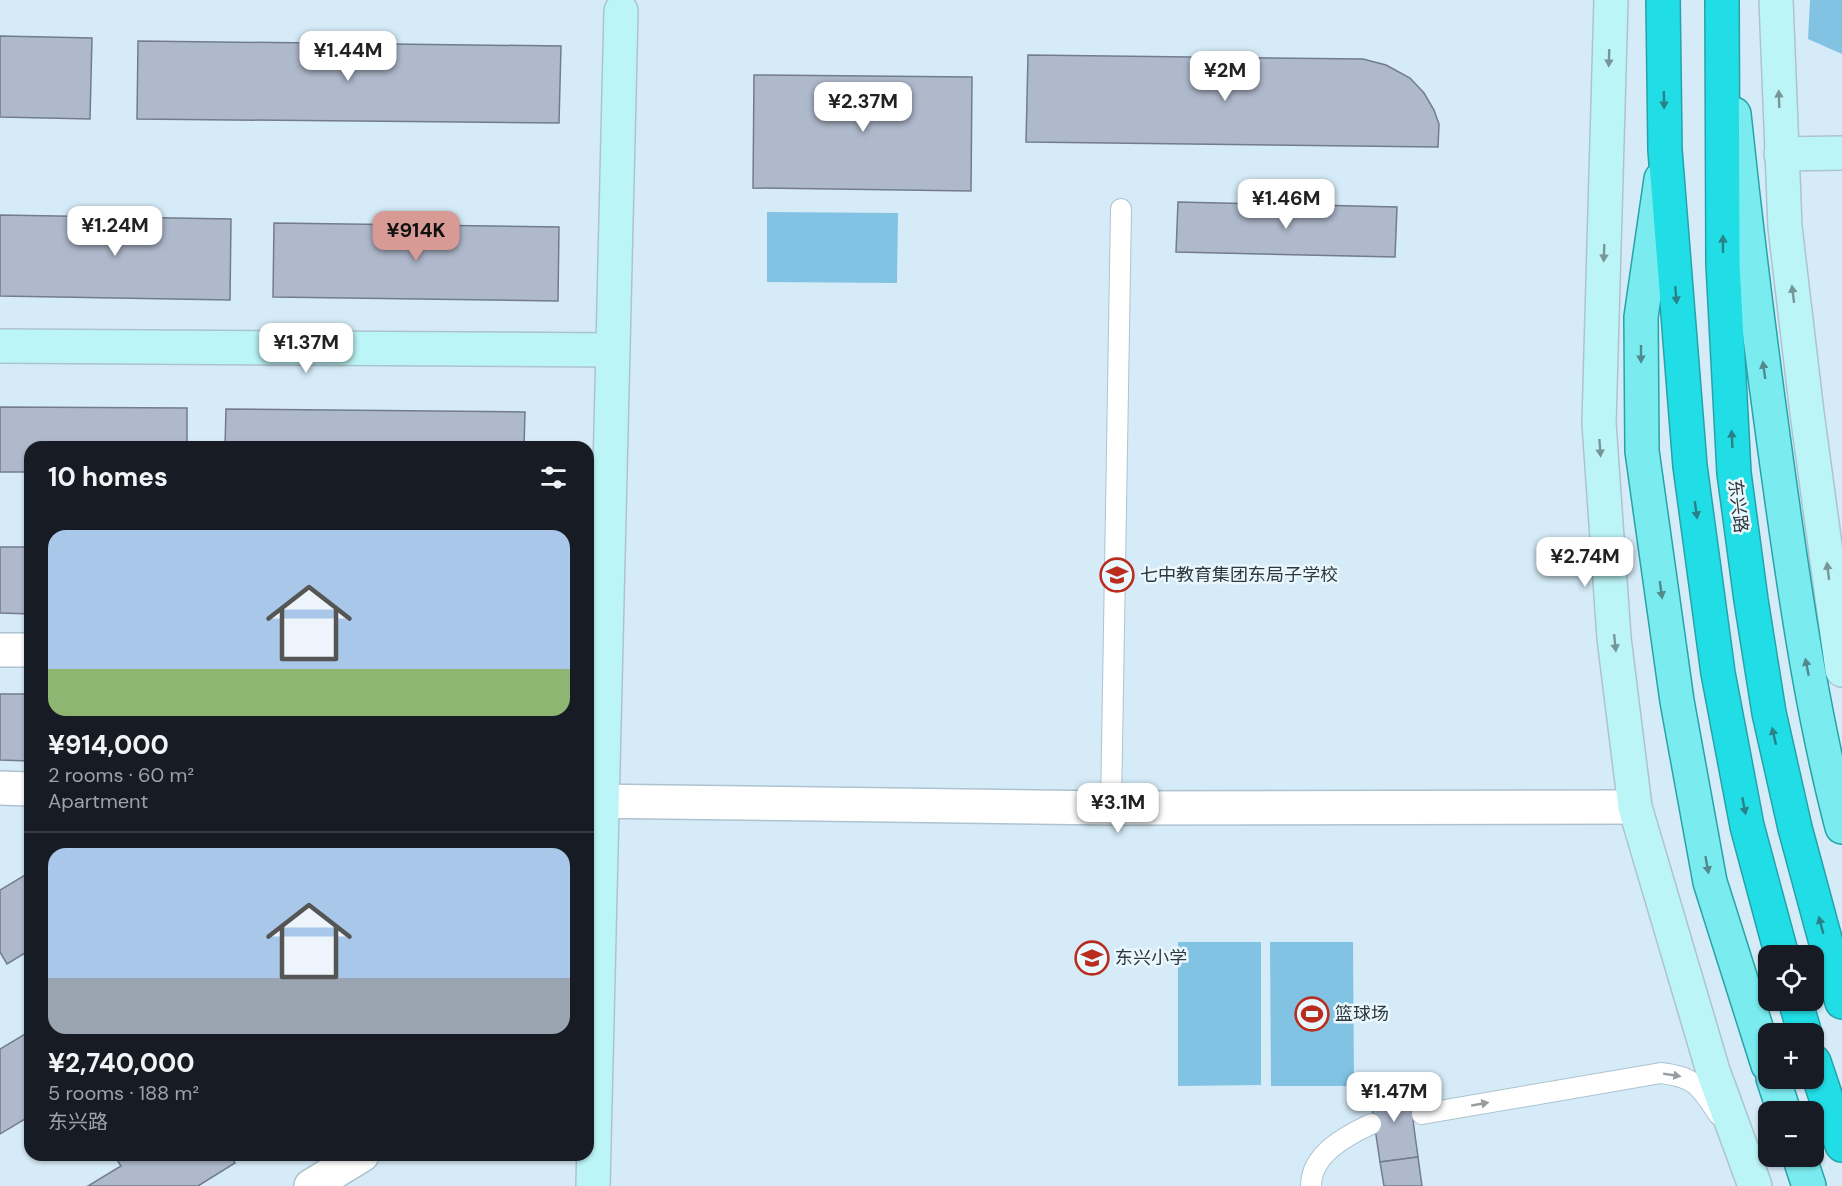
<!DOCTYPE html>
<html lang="en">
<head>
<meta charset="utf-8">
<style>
  body { margin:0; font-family:"DM Sans","Noto Sans SC",sans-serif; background:#20242c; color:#f1f3f6; height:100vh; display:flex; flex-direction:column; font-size:22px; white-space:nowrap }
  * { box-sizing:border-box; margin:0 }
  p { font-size:20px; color:#9ea1a6 }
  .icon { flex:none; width:33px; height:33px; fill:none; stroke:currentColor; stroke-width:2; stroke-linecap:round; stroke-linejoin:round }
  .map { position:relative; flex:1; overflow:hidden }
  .side { position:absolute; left:24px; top:441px; width:570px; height:720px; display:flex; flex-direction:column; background:#171b24; border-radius:18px; box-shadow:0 2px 4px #0004 }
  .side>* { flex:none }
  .buttons { position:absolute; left:1758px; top:945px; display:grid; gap:12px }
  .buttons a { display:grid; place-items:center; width:66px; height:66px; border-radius:12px; background:#171b24; box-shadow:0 2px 4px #0004; font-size:30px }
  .price { position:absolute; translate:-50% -51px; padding:0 14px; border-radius:12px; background:#fff; color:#222; font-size:20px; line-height:39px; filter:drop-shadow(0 2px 3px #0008) }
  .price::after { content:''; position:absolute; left:50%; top:36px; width:18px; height:14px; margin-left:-9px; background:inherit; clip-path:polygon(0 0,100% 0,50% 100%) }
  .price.active { background:#d89a95; color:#111 }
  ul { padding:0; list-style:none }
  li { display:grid; align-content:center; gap:12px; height:318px; padding:0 24px }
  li+li { border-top:2px solid #363941 }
  li span { display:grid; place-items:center; height:186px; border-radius:18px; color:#555 }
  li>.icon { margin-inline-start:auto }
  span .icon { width:108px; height:108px; fill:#fffc; stroke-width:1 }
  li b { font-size:26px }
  h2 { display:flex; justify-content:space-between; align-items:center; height:72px; padding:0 24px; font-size:26px }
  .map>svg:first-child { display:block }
  .green { fill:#82c3e4 }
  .building { fill:#afb9cc; stroke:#727c8d; stroke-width:1.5 }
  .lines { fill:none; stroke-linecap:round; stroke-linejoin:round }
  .lane-casing { stroke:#adc3cf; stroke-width:22 }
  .street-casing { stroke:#adc3cf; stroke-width:36 }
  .secondary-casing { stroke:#adc3cf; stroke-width:36 }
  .primary-casing { stroke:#26a3aa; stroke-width:36 }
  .highway-casing { stroke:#26a3aa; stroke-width:36 }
  .lane { stroke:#fff; stroke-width:20 }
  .street { stroke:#fff; stroke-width:33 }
  .secondary { stroke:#bcf5f7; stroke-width:33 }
  .primary { stroke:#7aebef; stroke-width:33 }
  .highway { stroke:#21dde5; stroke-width:33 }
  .oneway { fill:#76969a }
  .oneway2 { fill:#298288 }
  .oneway3 { fill:#51898d }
  .oneway4 { fill:#979c9e }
  .labels { text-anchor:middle; stroke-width:5; stroke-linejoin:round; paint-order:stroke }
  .street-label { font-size:18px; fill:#2f383c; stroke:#e9f7fe }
  .poi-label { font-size:18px; fill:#2f383c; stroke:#e9f7fe; text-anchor:start }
</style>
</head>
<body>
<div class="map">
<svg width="1842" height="1186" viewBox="0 0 1842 1186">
  <rect width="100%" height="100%" fill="#d5ebf7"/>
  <g class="green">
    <path d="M1810 0H1842V54L1808 39Z"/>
    <path d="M767 212 898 213 897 283 767 282Z"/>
    <path d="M1178 942H1261V1085L1178 1086Z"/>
    <path d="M1270 942H1353L1354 1086H1271Z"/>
  </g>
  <g class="building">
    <path d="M0 36 92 38 90 119 0 117Z"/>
    <path d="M138 41 561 46 559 123 137 119Z"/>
    <path d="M1028 55 1363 59 1386 65 1410 78 1424 93 1434 110 1439 124 1438 147 1026 142Z"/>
    <path d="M754 75 972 77 971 191 753 188Z"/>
    <path d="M1178 202 1397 207 1395 257 1176 252Z"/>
    <path d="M0 215 231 219 230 300 0 296Z"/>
    <path d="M274 223 559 227 558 301 273 297Z"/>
    <path d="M0 407 187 408V447H30V472H0Z"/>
    <path d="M226 409 525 412 524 447H225Z"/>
    <path d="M0 547H30V614L0 613Z"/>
    <path d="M0 694H30V761L0 760Z"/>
    <path d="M30 872V950L7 964 0 952V890Z"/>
    <path d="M30 1031V1116L0 1134V1049Z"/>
    <path d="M1408 1084 1418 1157 1380 1162 1369 1088Z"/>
    <path d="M114 1155H230L235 1163 198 1186H88L121 1166Z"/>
    <path d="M1418 1157 1422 1186H1384L1380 1162Z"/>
  </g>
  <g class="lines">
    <defs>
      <g id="lane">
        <path d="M1111 808 1121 209"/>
        <path d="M1422 1114 1661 1073C1696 1077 1700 1087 1719 1115"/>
        <path d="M1311 1186C1311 1154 1346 1136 1371 1124"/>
      </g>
      <g id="street">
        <path d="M0 650H30"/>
        <path d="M0 788 30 789"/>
        <path d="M588 801 1111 808 1635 807"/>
        <path d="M311 1186 362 1155"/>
      </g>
      <g id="secondary">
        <path d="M1611 0 1599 423 1614 638 1635 807 1713 1071 1755 1186"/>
        <path d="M1776 0 1785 227 1807 413 1842 670"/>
        <path d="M1781 154 1842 153"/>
        <path d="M0 346 613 350"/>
        <path d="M593 1186 621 11"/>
      </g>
      <g id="primary">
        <path d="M1734 114C1748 248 1765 382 1784 515 1799 620 1815 724 1842 827"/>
        <path d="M1661 179 1641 317 1642 451 1677 701 1710 882 1768 1065"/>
        <path d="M1773 1078 1784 1112"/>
        <path d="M1799 1156 1809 1186"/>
      </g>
      <g id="highway">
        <path d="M1663 0 1665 150 1690 466 1718 673 1747 826 1782 956"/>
        <path d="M1722 0 1723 264 1734 473 1751 600 1769 713 1795 828 1842 1002"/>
        <path d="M1795 1000 1805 1034"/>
        <path d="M1814 1062 1842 1145"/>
      </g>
    </defs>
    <use href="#lane" class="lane-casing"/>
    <use href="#street" class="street-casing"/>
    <use href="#secondary" class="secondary-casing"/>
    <use href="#primary" class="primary-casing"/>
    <use href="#highway" class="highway-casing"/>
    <use href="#lane" class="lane"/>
    <use href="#street" class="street"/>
    <use href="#secondary" class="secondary"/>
    <use href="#primary" class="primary"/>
    <use href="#highway" class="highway"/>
  </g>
  <defs><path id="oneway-solid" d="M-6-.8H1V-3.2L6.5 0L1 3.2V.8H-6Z" transform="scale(1.5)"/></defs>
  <g class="oneway">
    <use href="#oneway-solid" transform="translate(1609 58) rotate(92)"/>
    <use href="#oneway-solid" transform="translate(1779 99) rotate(-92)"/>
    <use href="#oneway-solid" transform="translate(1604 253) rotate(92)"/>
    <use href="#oneway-solid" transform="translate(1793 294) rotate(-97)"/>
    <use href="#oneway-solid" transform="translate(1600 448) rotate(86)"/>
    <use href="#oneway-solid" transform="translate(1828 571) rotate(-97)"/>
    <use href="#oneway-solid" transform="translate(1615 643) rotate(84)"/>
  </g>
  <g class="oneway2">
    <use href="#oneway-solid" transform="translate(1664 100) rotate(89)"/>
    <use href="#oneway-solid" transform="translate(1723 244) rotate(-90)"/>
    <use href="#oneway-solid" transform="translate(1676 295) rotate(85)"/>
    <use href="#oneway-solid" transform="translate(1732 439) rotate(-93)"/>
    <use href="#oneway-solid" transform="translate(1696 510) rotate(82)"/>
    <use href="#oneway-solid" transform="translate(1774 736) rotate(-103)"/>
    <use href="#oneway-solid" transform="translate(1744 806) rotate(79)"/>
    <use href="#oneway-solid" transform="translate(1821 925) rotate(-105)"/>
  </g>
  <g class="oneway3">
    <use href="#oneway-solid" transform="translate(1641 354) rotate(90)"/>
    <use href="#oneway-solid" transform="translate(1764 370) rotate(-98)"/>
    <use href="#oneway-solid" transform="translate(1661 590) rotate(82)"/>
    <use href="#oneway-solid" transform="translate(1807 667) rotate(-101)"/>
    <use href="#oneway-solid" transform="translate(1707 865) rotate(80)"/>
  </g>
  <g class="oneway4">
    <use href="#oneway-solid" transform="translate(1672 1075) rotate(9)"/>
    <use href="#oneway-solid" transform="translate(1480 1104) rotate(-10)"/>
  </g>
  <defs>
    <symbol id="school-ring" viewBox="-11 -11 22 22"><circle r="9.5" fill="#e9f7fe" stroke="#ba2d1e" stroke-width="1.5"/><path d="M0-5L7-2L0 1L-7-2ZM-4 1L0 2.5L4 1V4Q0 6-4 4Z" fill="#ba2d1e"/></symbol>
    <symbol id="stadium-ring" viewBox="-11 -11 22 22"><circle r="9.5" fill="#e9f7fe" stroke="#ba2d1e" stroke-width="1.5"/><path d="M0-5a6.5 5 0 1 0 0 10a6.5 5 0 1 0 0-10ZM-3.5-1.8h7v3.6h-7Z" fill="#ba2d1e"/></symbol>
  </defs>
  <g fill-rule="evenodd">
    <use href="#school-ring" x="1098" y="556" width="38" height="38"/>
    <use href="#school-ring" x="1073" y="939" width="38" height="38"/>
    <use href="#stadium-ring" x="1293" y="995" width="38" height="38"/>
  </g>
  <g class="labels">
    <g class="street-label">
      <text transform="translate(1738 506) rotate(83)" y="6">东兴路</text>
    </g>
    <g class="poi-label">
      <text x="1140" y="581">七中教育集团东局子学校</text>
      <text x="1115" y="964">东兴小学</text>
      <text x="1335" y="1020">篮球场</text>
    </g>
  </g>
</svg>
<div class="buttons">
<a><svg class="icon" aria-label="locate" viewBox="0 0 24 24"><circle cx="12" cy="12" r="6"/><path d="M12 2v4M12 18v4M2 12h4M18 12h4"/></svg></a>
<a>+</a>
<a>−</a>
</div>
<b class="price" style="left:348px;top:82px">¥1.44M</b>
<b class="price" style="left:1225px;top:102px">¥2M</b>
<b class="price" style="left:863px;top:133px">¥2.37M</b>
<b class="price" style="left:1286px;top:230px">¥1.46M</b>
<b class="price" style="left:115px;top:257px">¥1.24M</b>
<b class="price active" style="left:416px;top:262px">¥914K</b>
<b class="price" style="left:306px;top:374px">¥1.37M</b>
<b class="price" style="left:1585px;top:588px">¥2.74M</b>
<b class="price" style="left:1118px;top:834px">¥3.1M</b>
<b class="price" style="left:1394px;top:1123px">¥1.47M</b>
<section class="side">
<h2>10 homes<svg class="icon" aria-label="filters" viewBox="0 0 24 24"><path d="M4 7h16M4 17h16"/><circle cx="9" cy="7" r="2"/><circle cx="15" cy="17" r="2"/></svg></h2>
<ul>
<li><span style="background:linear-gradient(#a9c7e8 75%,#8fb573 0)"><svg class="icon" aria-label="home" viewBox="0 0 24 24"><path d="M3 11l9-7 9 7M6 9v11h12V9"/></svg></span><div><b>¥914,000</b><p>2 rooms · 60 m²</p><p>Apartment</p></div></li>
<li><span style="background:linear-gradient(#a9c7e8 70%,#9aa5b1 0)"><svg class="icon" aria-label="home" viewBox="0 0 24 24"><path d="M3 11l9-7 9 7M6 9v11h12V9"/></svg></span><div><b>¥2,740,000</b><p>5 rooms · 188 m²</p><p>东兴路</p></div></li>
</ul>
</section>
</div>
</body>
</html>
